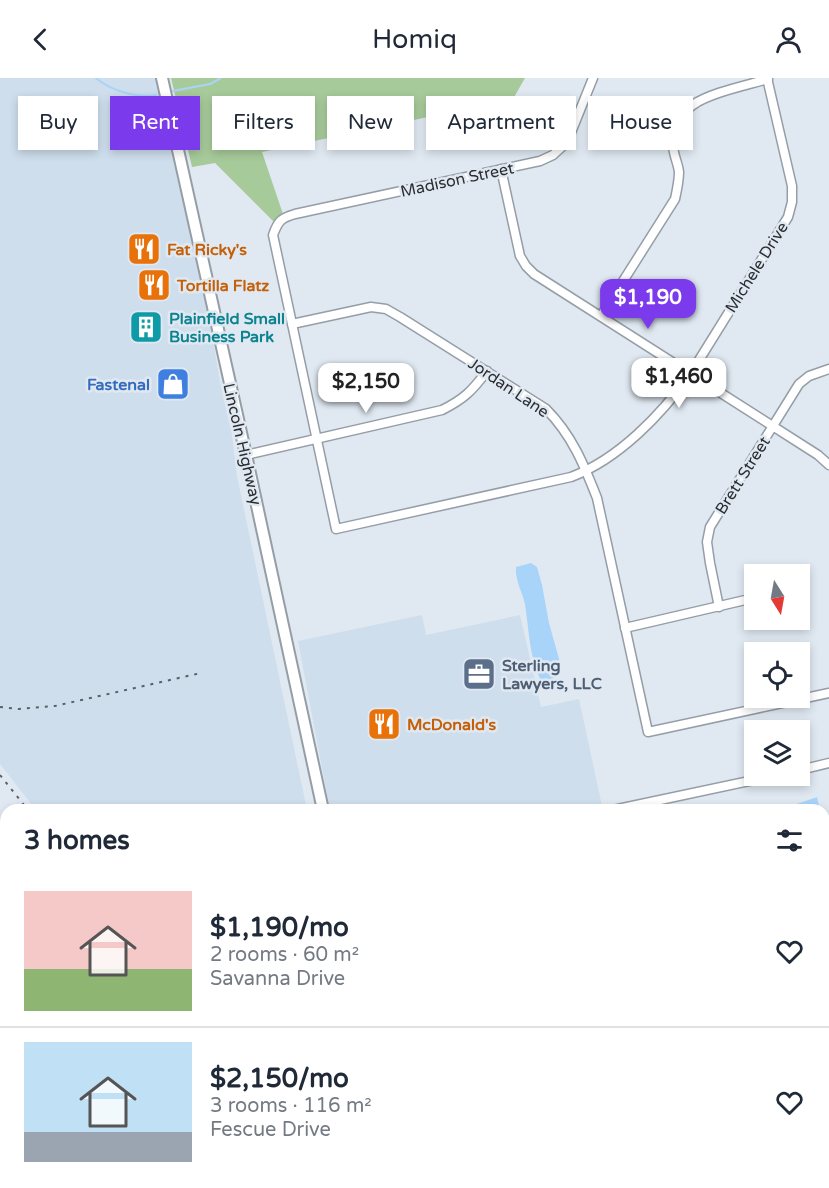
<!DOCTYPE html>
<html lang="en">
<head>
<meta charset="utf-8">
<style>
  body { margin:0; font-family:"Varela Round",sans-serif; background:#f6f6f7; color:#1f2937; height:100vh; display:flex; flex-direction:column; font-size:22px; white-space:nowrap }
  * { box-sizing:border-box; margin:0 }
  p { font-size:20px; color:#747a83 }
  .icon { flex:none; width:33px; height:33px; fill:none; stroke:currentColor; stroke-width:2; stroke-linecap:round; stroke-linejoin:round }
  .map { position:relative; flex:1; overflow:hidden }
  .panel { position:absolute; left:0px; top:726px; width:830px; height:384px; display:flex; flex-direction:column; background:#fff; border-radius:18px 18px 0 0; box-shadow:0 3px 9px #0003 }
  .panel>* { flex:none }
  .banner { position:absolute; left:18px; top:18px; width:794px; height:54px; display:flex; gap:12px }
  .needle { width:39px; rotate:169deg }
  .fabs { position:absolute; left:744px; top:486px; display:grid; gap:12px }
  .fabs a { display:grid; place-items:center; width:66px; height:66px; border-radius:0px; background:#fff; box-shadow:0 3px 9px #0003; font-size:30px }
  .price { position:absolute; translate:-50% -51px; padding:0 14px; border-radius:12px; background:#fff; color:#222; font-size:20px; line-height:39px; filter:drop-shadow(0 2px 3px #0008) }
  .price::after { content:''; position:absolute; left:50%; top:36px; width:18px; height:14px; margin-left:-9px; background:inherit; clip-path:polygon(0 0,100% 0,50% 100%) }
  .price.active { background:#7c3aed; color:#fff }
  ul { padding:0; list-style:none }
  li { display:flex; align-items:center; gap:18px; height:150px; padding:0 24px }
  li+li { border-top:2px solid #e0e1e3 }
  li span { display:grid; place-items:center; flex:none; width:168px; height:120px; border-radius:0px; color:#555 }
  li>.icon { margin-inline-start:auto }
  span .icon { width:72px; height:72px; fill:#fffc; stroke-width:1 }
  li b { font-size:26px }
  h2 { display:flex; justify-content:space-between; align-items:center; height:72px; padding:0 24px; font-size:26px }
  .tag { padding:0 21px; border-radius:0px; background:#fff; box-shadow:0 3px 9px #0003; font-size:21px; line-height:54px }
  .tag.active { background:#7c3aed; color:#fff }
  header { display:flex; justify-content:space-between; align-items:center; height:78px; padding:0 24px; background:#fff; font-size:27px; font-weight:600 }
  .map>svg:first-child { display:block }
  .built { fill:#cedeec }
  .green { fill:#a7ca9a }
  .water { fill:#a9d4f9 }
  .lines { fill:none; stroke-linecap:round; stroke-linejoin:round }
  .stream { stroke:#a9d4f9; stroke-width:2 }
  .minor-casing { stroke:#959ea6; stroke-width:11 }
  .major-casing { stroke:#959ea6; stroke-width:14 }
  .minor { stroke:#fff; stroke-width:8 }
  .major { stroke:#fff; stroke-width:10 }
  .rail { stroke:#5a6064; stroke-width:2; stroke-dasharray:3 6; stroke-linecap:butt }
  .labels { text-anchor:middle; stroke-width:5; stroke-linejoin:round; paint-order:stroke }
  .street-label { font-size:16px; fill:#2a2e31; stroke:#e0e9f2 }
  .food-label { font-size:16px; font-weight:bold; fill:#c56008; stroke:#e0e9f2; text-anchor:start }
  .culture-label { font-size:16px; font-weight:bold; fill:#0d838f; stroke:#e0e9f2; text-anchor:start }
  .shop-label { font-size:16px; font-weight:bold; fill:#366cbe; stroke:#e0e9f2; text-anchor:end }
  .service-label { font-size:16px; font-weight:bold; fill:#4e5e75; stroke:#e0e9f2; text-anchor:start }
</style>
</head>
<body>
<header><svg class="icon" aria-label="back" viewBox="0 0 24 24"><path d="M15 5l-7 7 7 7"/></svg>Homiq<svg class="icon" aria-label="person" viewBox="0 0 24 24"><circle cx="12" cy="8" r="4"/><path d="M4 21q1-7 8-7t8 7"/></svg></header>
<div class="map">
<svg width="829" height="1110" viewBox="0 0 829 1110">
  <rect width="100%" height="100%" fill="#e0e9f2"/>
  <g class="built">
    <path d="M0 0H155L181 117 207 228 221 309 232 357 237 398 307 732H36L0 686Z"/>
    <path d="M422 537 426 557 520 537 541 629 579 621 602 728 583 732H330L298 563Z"/>
  </g>
  <g class="green">
    <path d="M171 0H525L513 21 262 74 284 139 277 147 215 85 192 89Z"/>
    <path d="M429 1104H601L596 1110H431Z"/>
  </g>
  <g class="water">
    <path d="M531 485 537 489 542 507 549 545 561 588 558 596 550 604 540 601C529 577 529 552 525 526 522 513 515 503 516 489Z"/>
    <path d="M817 719 820 732H788V729Z"/>
    <path d="M824 749 829 775V1006L824 1009Z"/>
  </g>
  <g class="lines">
    <g class="stream">
      <path d="M96 0C111 13 137 20 156 17"/>
      <path d="M173 13 210 6 221 0"/>
    </g>
    <defs>
      <g id="minor">
        <path d="M593 0 570 57 565 66 553 77 540 83 295 136C281 140 278 143 273 157L336 451 571 399C619 381 662 336 691 295L788 139 792 124V108L767 0"/>
        <path d="M501 91 520 178 526 188 534 196 818 377 829 387"/>
        <path d="M601 238 675 121C677 112 679 103 679 94 678 85 673 76 673 67 673 52 681 35 693 27 709 15 748 7 768 1"/>
        <path d="M292 246 371 229 386 231 400 239 546 331C572 357 584 387 597 420L648 654 829 615"/>
        <path d="M246 377 442 332C464 321 472 313 487 293"/>
        <path d="M719 529 710 485 707 464 710 449 799 306 809 298 829 291"/>
        <path d="M625 550 754 520"/>
        <path d="M800 692 829 685"/>
        <path d="M613 732 773 698"/>
        <path d="M0 864 6 863"/>
        <path d="M824 1079 829 1078"/>
        <path d="M0 1082 6 1090"/>
        <path d="M17 1104 22 1110"/>
        <path d="M168 1104 173 1110"/>
        <path d="M678 1110 683 1104"/>
      </g>
      <g id="major">
        <path d="M162 0 246 377 323 732"/>
        <path d="M423 1104 426 1110"/>
      </g>
    </defs>
    <use href="#minor" class="minor-casing"/>
    <use href="#major" class="major-casing"/>
    <use href="#minor" class="minor"/>
    <use href="#major" class="major"/>
    <g class="rail">
      <path d="M0 629 19 631 55 628 201 595"/>
      <path d="M0 697 28 732"/>
      <path d="M322 1104 327 1110"/>
    </g>
  </g>
  <defs>
    <symbol id="restaurant-square" viewBox="-11 -11 22 22"><rect x="-9" y="-9" width="18" height="18" rx="4" fill="#e8710a" stroke="#e0e9f2"/><path d="M-5-6h1v4h1v-4h1v4h1v-4h1v5L-1.5 .5V6h-2V.5L-5-1ZM5-6V6H3V1.5H1.5Q1.5-4 5-6Z" fill="#fff"/></symbol>
    <symbol id="building-square" viewBox="-11 -11 22 22"><rect x="-9" y="-9" width="18" height="18" rx="4" fill="#0f9aa8" stroke="#e0e9f2"/><path d="M-4-6H4V6H1V3H-1V6H-4ZM-2.5-4.3h1.7v1.8h-1.7ZM.8-4.3h1.7v1.8H.8ZM-2.5-1h1.7V.8h-1.7ZM.8-1h1.7V.8H.8Z" fill="#fff"/></symbol>
    <symbol id="shop-square" viewBox="-11 -11 22 22"><rect x="-9" y="-9" width="18" height="18" rx="4" fill="#3f7fe0" stroke="#e0e9f2"/><path d="M-5-2.5h2.3a2.7 3.5 0 0 1 5.4 0H5L5.5 6h-11ZM-1.5-2.5h3a1.5 2.3 0 0 0-3 0Z" fill="#fff"/></symbol>
    <symbol id="office-square" viewBox="-11 -11 22 22"><rect x="-9" y="-9" width="18" height="18" rx="4" fill="#5c6f8a" stroke="#e0e9f2"/><path d="M-6-3h4V-5.5h4V-3h4V5H-6ZM-1-4.5V-3h2v-1.5ZM-6 0V1H6V0Z" fill="#fff"/></symbol>
  </defs>
  <g fill-rule="evenodd">
    <use href="#restaurant-square" x="125" y="152" width="38" height="38"/>
    <use href="#restaurant-square" x="135" y="188" width="38" height="38"/>
    <use href="#building-square" x="127" y="230" width="38" height="38"/>
    <use href="#shop-square" x="154" y="287" width="38" height="38"/>
    <use href="#office-square" x="460" y="577" width="38" height="38"/>
    <use href="#restaurant-square" x="365" y="627" width="38" height="38"/>
  </g>
  <g class="labels">
    <g class="street-label">
      <text transform="translate(457 101) rotate(-12)" y="6">Madison Street</text>
      <text transform="translate(756 189) rotate(-58)" y="6">Michele Drive</text>
      <text transform="translate(509 309) rotate(34)" y="6">Jordan Lane</text>
      <text transform="translate(243 366) rotate(77)" y="6">Lincoln Highway</text>
      <text transform="translate(742 397) rotate(-58)" y="6">Brett Street</text>
    </g>
    <g class="food-label">
      <text x="167" y="177">Fat Ricky's</text>
      <text x="177" y="213">Tortilla Flatz</text>
      <text x="407" y="652">McDonald's</text>
    </g>
    <g class="culture-label">
      <text x="169" y="246">Plainfield Small<tspan x="169" dy="18">Business Park</tspan></text>
    </g>
    <g class="shop-label">
      <text x="150" y="312">Fastenal</text>
    </g>
    <g class="service-label">
      <text x="502" y="593">Sterling<tspan x="502" dy="18">Lawyers, LLC</tspan></text>
    </g>
  </g>
</svg>
<div class="fabs">
<a><svg class="needle" viewBox="-14 -14 28 28"><path d="M0-13l5 13h-10z" fill="#e53935"/><path d="M0 13l5-13h-10z" fill="#747a83"/></svg></a>
<a><svg class="icon" aria-label="locate" viewBox="0 0 24 24"><circle cx="12" cy="12" r="6"/><path d="M12 2v4M12 18v4M2 12h4M18 12h4"/></svg></a>
<a><svg class="icon" aria-label="layers" viewBox="0 0 24 24"><path d="M12 4l9 5-9 5-9-5zM3 14l9 5 9-5"/></svg></a>
</div>
<b class="price active" style="left:648px;top:252px">$1,190</b>
<b class="price" style="left:679px;top:331px">$1,460</b>
<b class="price" style="left:366px;top:336px">$2,150</b>
<div class="banner">
<a class="tag">Buy</a>
<a class="tag active">Rent</a>
<a class="tag">Filters</a>
<a class="tag">New</a>
<a class="tag">Apartment</a>
<a class="tag">House</a>
</div>
<section class="panel">
<h2>3 homes<svg class="icon" aria-label="filters" viewBox="0 0 24 24"><path d="M4 7h16M4 17h16"/><circle cx="9" cy="7" r="2"/><circle cx="15" cy="17" r="2"/></svg></h2>
<ul>
<li><span style="background:linear-gradient(#f6c9c9 65%,#8fb573 0)"><svg class="icon" aria-label="home" viewBox="0 0 24 24"><path d="M3 11l9-7 9 7M6 9v11h12V9"/></svg></span><div><b>$1,190/mo</b><p>2 rooms · 60 m²</p><p>Savanna Drive</p></div><svg class="icon" aria-label="heart" viewBox="0 0 24 24"><path d="M12 20l-8-8c-3-5 5-10 8-4 3-6 11-1 8 4z"/></svg></li>
<li><span style="background:linear-gradient(#bfe0f5 75%,#9aa5b1 0)"><svg class="icon" aria-label="home" viewBox="0 0 24 24"><path d="M3 11l9-7 9 7M6 9v11h12V9"/></svg></span><div><b>$2,150/mo</b><p>3 rooms · 116 m²</p><p>Fescue Drive</p></div><svg class="icon" aria-label="heart" viewBox="0 0 24 24"><path d="M12 20l-8-8c-3-5 5-10 8-4 3-6 11-1 8 4z"/></svg></li>
</ul>
</section>
</div>
</body>
</html>
